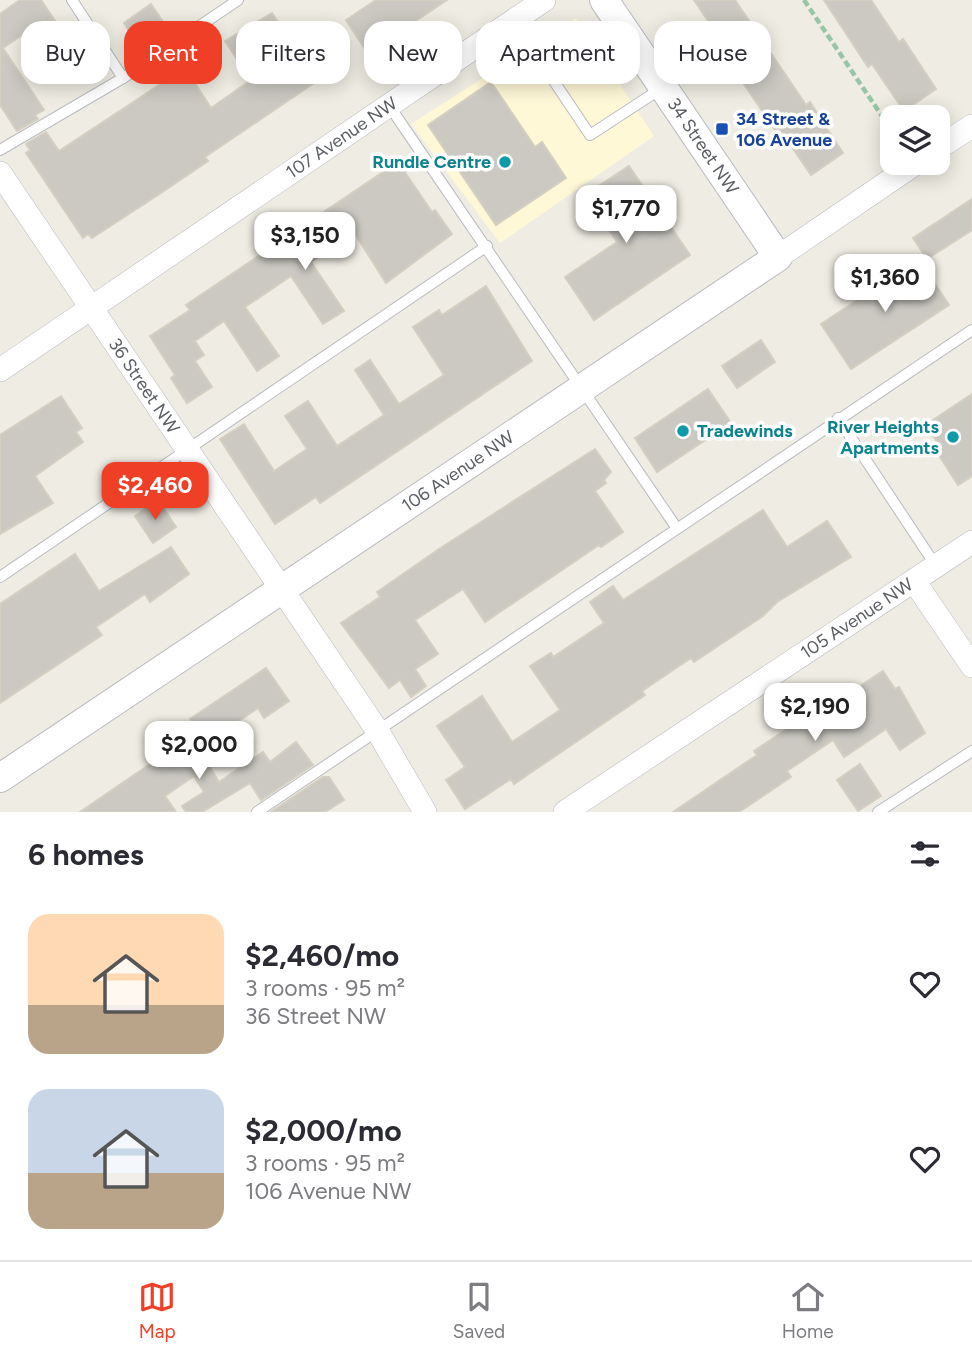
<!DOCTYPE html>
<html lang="en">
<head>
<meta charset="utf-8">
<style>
  body { margin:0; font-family:Figtree,sans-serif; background:#f7f7f7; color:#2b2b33; height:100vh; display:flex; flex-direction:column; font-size:26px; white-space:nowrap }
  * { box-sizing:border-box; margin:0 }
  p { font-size:23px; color:#7c7c81 }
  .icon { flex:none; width:38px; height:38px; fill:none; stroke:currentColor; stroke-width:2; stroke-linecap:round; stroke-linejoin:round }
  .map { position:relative; height:812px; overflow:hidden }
  .details { display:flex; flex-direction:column; background:#fff; flex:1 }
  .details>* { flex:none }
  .banner { position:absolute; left:21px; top:21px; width:931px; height:63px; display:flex; gap:14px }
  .buttons { position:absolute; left:880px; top:105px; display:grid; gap:14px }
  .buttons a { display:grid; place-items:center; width:70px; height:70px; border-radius:14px; background:#fff; box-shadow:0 4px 18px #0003; font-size:35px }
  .price { position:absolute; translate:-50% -60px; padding:0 16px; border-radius:14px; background:#fff; color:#222; font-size:23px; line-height:46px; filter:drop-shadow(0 2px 4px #0008) }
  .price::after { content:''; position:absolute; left:50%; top:42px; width:21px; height:16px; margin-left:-10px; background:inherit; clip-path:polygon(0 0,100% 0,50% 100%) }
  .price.current { background:#f03f27; color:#fff }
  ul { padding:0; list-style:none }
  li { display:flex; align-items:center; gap:21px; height:175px; padding:0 28px }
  li span { display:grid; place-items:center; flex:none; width:196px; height:140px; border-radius:21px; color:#555 }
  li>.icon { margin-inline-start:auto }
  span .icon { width:84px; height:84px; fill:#fffc; stroke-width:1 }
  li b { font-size:30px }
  h2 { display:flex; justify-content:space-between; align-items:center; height:84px; padding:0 28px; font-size:30px }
  .tag { padding:0 24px; border-radius:21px; background:#fff; box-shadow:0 4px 18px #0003; font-size:24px; line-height:63px }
  .tag.current { background:#f03f27; color:#fff }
  .tab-bar { display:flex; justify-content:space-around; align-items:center; height:98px; border-top:2px solid #e1e1e2; background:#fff; font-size:19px; color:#7c7c81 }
  .tab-bar a { display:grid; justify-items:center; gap:4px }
  .tab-bar .current { color:#f03f27 }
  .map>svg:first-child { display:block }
  .commercial { fill:#fff8d7 }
  .building { fill:#cbc9c2; stroke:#d4cfc1; stroke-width:2 }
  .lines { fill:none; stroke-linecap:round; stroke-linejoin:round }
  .service-casing { stroke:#b8bbc0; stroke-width:12 }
  .minor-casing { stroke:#b8bbc0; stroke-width:24 }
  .tertiary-casing { stroke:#b8bbc0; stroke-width:30 }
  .path { stroke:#96c6a6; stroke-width:4.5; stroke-dasharray:7 3.5; stroke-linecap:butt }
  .service { stroke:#fff; stroke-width:10 }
  .minor { stroke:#fff; stroke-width:23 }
  .tertiary { stroke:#fff; stroke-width:28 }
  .transit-dot { fill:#1a4fb4; stroke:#fff; stroke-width:2.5 }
  .culture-dot { fill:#0f9aa8; stroke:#fff; stroke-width:2.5 }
  .labels { text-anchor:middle; stroke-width:7; stroke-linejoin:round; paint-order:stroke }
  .transit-label { font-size:18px; font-weight:bold; fill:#164399; stroke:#fff; text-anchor:start }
  .street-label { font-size:18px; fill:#5b5f64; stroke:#fff }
  .culture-label { font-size:18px; font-weight:bold; fill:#0d838f; stroke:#fff; text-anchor:end }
</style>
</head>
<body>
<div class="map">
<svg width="972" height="812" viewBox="0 0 972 812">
  <rect width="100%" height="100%" fill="#efece3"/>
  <path class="commercial" d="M576 18 654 136 500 243 411 124Z"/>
  <g class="building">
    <path d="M20 0H41L66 37 76 30 92 52 82 60 86 67 73 76 37 25 3 48 44 110 35 115 38 119 17 131 0 105V14Z"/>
    <path d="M376 0H447L386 41 383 37 365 49 346 20Z"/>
    <path d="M694 0H735L806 105 810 102 843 153 811 175 779 128 775 130 706 28 710 24Z"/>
    <path d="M824 0H871L899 42 903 39 936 89 904 111 872 64 868 67Z"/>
    <path d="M151 4 169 31 141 49 124 23Z"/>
    <path d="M272 13 298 52 316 40 336 68 205 157 208 161 164 191 92 238 88 234 83 238 26 153 30 150 26 144 46 132 59 151 185 68 211 108 251 80 225 41Z"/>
    <path d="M491 82 535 147 542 142 566 178 496 225 428 125Z"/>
    <path d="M398 162 432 212 435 210 452 234 386 283 355 234 311 262 344 311 323 324 291 276 245 307 279 356 257 371 224 321 195 341 204 355 195 361 212 387 187 403 171 378 175 375 150 336 190 310 186 305Z"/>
    <path d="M629 166 690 255 594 320 565 277 617 242 585 195Z"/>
    <path d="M972 199V230L927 259 913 238Z"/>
    <path d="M919 260 949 305 851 369 821 324Z"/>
    <path d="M486 286 532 361 320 503 316 497 275 524 220 439 244 424 274 471 307 449 285 416 308 401 337 446 384 415 355 370 370 360 399 404 444 375 413 327 439 310 442 315Z"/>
    <path d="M761 340 775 362 737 388 722 366Z"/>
    <path d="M708 389 731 423 657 472 635 438Z"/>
    <path d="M972 394V476L958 485 933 446 938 443 930 431 937 427 933 420Z"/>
    <path d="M61 396 82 428 76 432 83 442 35 476 53 503 0 534V435Z"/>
    <path d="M595 449 611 472 604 480 606 483 595 491 623 532 601 547 599 545 485 622 463 589 415 620 438 654 415 669 426 686 411 697 400 680 389 688 341 623 380 597 377 592 439 549Z"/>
    <path d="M158 500 176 527 153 543 135 516Z"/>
    <path d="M763 510 787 547 827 521 851 557 777 602 763 616 694 662 691 658 642 691 645 695 514 784 511 779 465 809 446 780 465 767 437 726 482 696 512 742 560 710 530 666 551 653 553 657 604 623 590 602 613 586 623 600Z"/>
    <path d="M171 547 189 574 150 602 145 594 96 627 102 635 0 703V604L75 554 99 591Z"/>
    <path d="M266 668 289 701 264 718 258 708 206 743 190 719Z"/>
    <path d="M883 671 895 689 899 687 925 733 900 750 886 729 844 757 833 740 787 771 791 777 739 812H673L757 755 754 751 815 710 811 704 832 690 842 698Z"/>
    <path d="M191 736 219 782 263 752 270 762 296 742 313 765 261 800 250 783 202 812H186L182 806 204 792 194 776 165 796 176 812H80Z"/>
    <path d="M860 764 881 796 858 811 837 780Z"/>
    <path d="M323 777H329L344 800 325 812H271Z"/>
  </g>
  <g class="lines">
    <defs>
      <g id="service">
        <path d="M72 0 123 78"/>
        <path d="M513 20 590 135 662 88"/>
        <path d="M388 104 676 527"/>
        <path d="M0 150 123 78 238 0"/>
        <path d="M838 418 936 566"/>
        <path d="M0 577 487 246"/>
        <path d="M257 812 972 330"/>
        <path d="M878 812 972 751"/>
      </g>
      <g id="minor">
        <path d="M938 148 972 126"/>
        <path id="s1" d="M0 173 377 730 425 812"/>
        <path d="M778 257 916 163"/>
        <path id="s2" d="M0 370 544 0"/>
        <path d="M914 581 972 666"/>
        <path id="s3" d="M565 812 972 542"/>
      </g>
      <g id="tertiary">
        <path id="s4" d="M0 778 778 257 604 0"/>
      </g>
    </defs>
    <use href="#service" class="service-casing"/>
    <use href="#minor" class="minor-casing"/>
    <use href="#tertiary" class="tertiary-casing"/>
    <path class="path" d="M804 0 892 131"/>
    <use href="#service" class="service"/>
    <use href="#minor" class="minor"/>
    <use href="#tertiary" class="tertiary"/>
  </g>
  <rect class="transit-dot" x="715" y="122" width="14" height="14" rx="3.5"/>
  <g class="culture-dot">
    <circle cx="505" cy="162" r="7"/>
    <circle cx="683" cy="431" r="7"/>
    <circle cx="953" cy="437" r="7"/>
  </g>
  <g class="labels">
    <g class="transit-label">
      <text x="736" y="125">34 Street &amp;<tspan x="736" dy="21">106 Avenue</tspan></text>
    </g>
    <g class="street-label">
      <text dy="6" stroke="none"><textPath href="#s2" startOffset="413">107 Avenue NW</textPath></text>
      <text transform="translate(703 146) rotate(56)" y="6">34 Street NW</text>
      <text dy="6" stroke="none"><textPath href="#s1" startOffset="257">36 Street NW</textPath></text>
      <text dy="6" stroke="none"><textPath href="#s4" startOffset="551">106 Avenue NW</textPath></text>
      <text dy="6" stroke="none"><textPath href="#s3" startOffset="350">105 Avenue NW</textPath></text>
    </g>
    <g class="culture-label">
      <text x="491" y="168">Rundle Centre</text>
      <text x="939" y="433">River Heights<tspan x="939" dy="21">Apartments</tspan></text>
      <text x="697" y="437" text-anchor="start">Tradewinds</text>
    </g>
  </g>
</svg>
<div class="buttons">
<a><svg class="icon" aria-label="layers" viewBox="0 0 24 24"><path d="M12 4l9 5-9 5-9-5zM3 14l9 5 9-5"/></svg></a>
</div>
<b class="price" style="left:626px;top:245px">$1,770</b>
<b class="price" style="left:305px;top:272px">$3,150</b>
<b class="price" style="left:885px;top:314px">$1,360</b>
<b class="price current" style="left:155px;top:522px">$2,460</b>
<b class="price" style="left:815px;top:743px">$2,190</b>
<b class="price" style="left:199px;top:781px">$2,000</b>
<div class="banner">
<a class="tag">Buy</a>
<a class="tag current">Rent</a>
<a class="tag">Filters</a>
<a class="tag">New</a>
<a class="tag">Apartment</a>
<a class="tag">House</a>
</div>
</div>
<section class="details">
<h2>6 homes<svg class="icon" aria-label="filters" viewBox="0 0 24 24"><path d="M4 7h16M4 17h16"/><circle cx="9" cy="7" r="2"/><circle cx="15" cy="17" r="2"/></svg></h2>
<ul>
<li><span style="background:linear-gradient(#ffd9b3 65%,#b9a48a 0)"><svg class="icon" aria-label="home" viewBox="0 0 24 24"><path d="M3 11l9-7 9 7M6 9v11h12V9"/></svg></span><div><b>$2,460/mo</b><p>3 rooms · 95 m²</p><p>36 Street NW</p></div><svg class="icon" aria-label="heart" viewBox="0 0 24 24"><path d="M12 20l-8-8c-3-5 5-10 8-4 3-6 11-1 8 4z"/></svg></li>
<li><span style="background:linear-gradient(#c9d6e8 60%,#b9a48a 0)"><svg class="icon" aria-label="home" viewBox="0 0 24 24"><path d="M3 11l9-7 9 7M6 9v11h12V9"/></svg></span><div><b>$2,000/mo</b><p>3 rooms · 95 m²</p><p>106 Avenue NW</p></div><svg class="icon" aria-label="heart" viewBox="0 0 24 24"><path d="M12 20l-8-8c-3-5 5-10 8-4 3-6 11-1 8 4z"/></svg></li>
</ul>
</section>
<nav class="tab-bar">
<a class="current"><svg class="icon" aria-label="map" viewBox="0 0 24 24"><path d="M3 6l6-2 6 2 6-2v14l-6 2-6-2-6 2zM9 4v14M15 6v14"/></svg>Map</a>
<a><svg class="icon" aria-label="saved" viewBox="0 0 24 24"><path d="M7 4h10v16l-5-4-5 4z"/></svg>Saved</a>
<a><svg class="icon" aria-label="home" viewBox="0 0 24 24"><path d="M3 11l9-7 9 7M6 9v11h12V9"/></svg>Home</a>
</nav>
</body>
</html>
